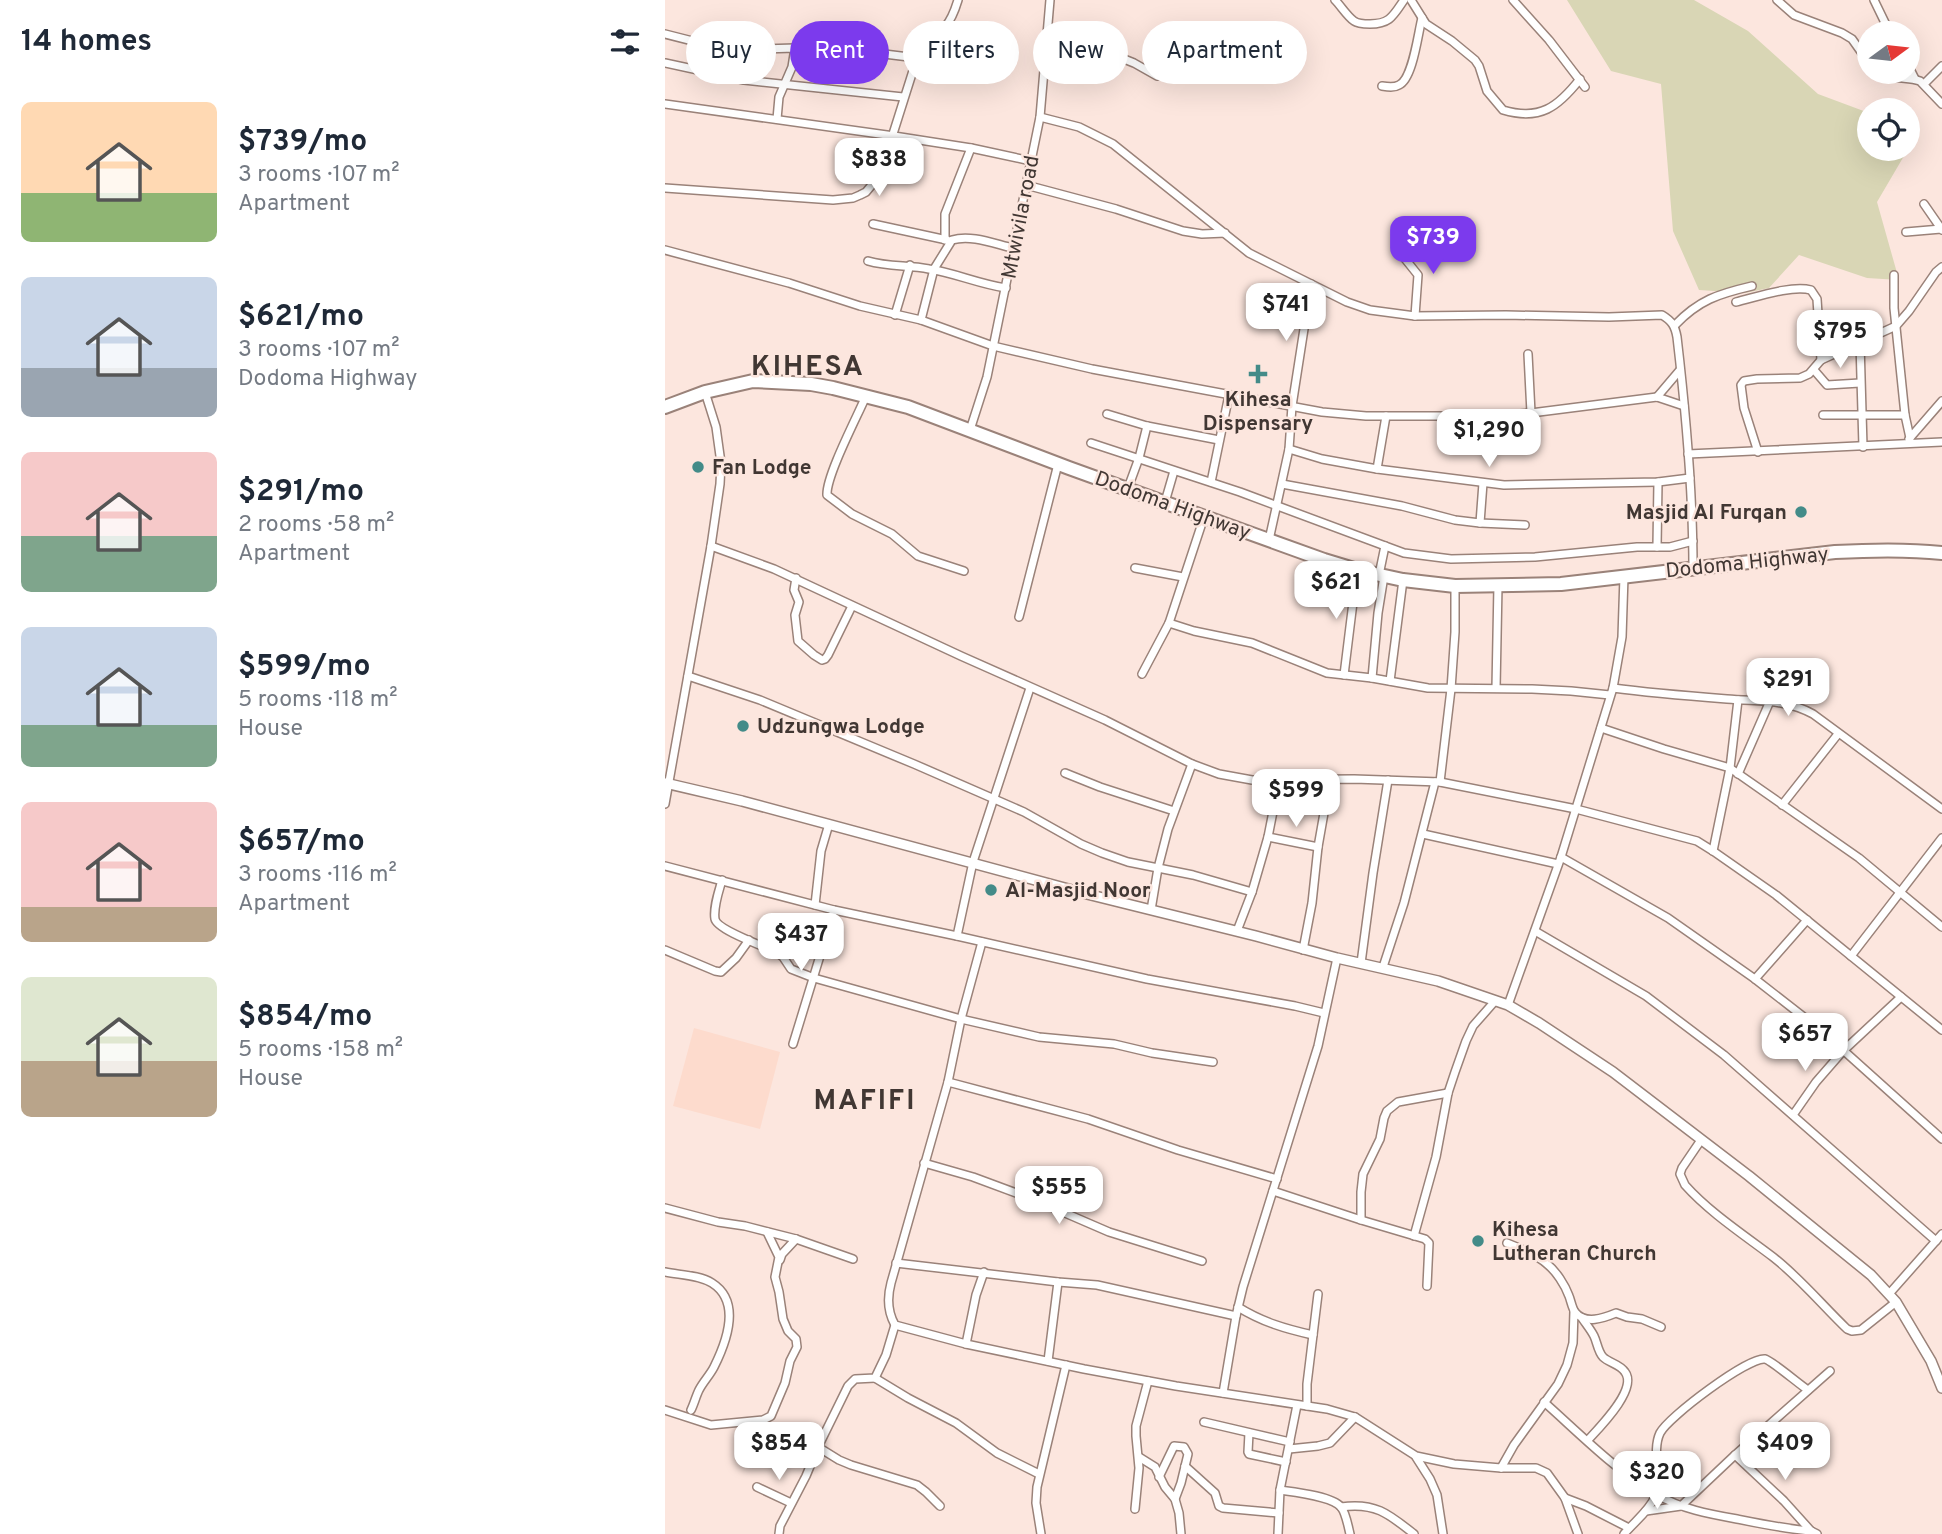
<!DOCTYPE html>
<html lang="en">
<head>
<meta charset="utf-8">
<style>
  body { margin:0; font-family:Overpass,sans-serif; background:#f2f2f3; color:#1f2937; height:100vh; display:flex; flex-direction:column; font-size:26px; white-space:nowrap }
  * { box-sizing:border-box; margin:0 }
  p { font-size:23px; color:#747a83 }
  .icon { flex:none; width:38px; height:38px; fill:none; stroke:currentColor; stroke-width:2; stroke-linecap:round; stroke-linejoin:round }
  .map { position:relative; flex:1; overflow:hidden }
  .panel { display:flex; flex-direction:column; background:#fff; width:665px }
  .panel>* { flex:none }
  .guide { position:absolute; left:21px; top:21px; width:665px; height:63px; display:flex; gap:14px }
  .needle { width:46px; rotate:75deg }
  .controls { position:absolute; left:1192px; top:21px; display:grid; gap:14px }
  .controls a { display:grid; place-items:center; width:63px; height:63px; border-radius:50%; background:#fff; box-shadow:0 7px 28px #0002; font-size:35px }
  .price { position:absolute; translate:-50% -60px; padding:0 16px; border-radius:14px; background:#fff; color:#222; font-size:23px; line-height:46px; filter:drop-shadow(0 2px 4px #0008) }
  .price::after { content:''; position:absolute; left:50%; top:42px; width:21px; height:16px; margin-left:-10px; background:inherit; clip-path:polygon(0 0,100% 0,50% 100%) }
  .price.active { background:#7c3aed; color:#fff }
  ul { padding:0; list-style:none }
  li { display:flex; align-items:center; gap:21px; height:175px; padding:0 21px }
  li span { display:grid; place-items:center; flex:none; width:196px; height:140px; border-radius:10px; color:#555 }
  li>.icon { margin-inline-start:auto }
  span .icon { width:84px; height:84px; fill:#fffc; stroke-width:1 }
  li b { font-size:30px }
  h2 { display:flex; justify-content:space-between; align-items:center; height:84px; padding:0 21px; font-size:30px }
  .chip { padding:0 24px; border-radius:32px; background:#fff; box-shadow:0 7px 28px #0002; font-size:24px; line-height:63px }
  .chip.active { background:#7c3aed; color:#fff }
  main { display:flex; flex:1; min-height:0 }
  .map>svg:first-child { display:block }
  .built { fill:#fddbcd }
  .green { fill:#d9d6b5 }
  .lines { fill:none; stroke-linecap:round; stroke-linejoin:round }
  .minor-casing { stroke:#9a8279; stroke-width:10 }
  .tertiary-casing { stroke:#9a8279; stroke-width:12 }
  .trunk-casing { stroke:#9a8279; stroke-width:16 }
  .minor { stroke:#fff; stroke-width:7 }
  .tertiary { stroke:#fff; stroke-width:9 }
  .trunk { stroke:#fff; stroke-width:12 }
  .poi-dot { fill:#438b88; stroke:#fce6de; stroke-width:2.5 }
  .labels { text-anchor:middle; stroke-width:5; stroke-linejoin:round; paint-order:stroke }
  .street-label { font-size:21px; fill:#413733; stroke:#fce6de }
  .poi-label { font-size:21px; font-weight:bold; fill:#413733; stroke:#fce6de; text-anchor:start }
  .district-label { font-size:28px; font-weight:bold; letter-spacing:2px; fill:#413733; stroke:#fce6de }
</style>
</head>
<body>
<main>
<section class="panel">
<h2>14 homes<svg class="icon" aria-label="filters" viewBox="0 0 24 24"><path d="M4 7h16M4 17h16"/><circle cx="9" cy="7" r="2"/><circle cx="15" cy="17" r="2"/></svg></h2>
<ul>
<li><span style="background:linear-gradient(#ffd9b3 65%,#8fb573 0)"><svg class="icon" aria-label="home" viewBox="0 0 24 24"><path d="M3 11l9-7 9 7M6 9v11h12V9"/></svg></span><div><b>$739/mo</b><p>3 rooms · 107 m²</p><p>Apartment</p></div></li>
<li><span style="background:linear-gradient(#c9d6e8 65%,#9aa5b1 0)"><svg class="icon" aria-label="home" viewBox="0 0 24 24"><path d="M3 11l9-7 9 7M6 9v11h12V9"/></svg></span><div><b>$621/mo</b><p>3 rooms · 107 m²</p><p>Dodoma Highway</p></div></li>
<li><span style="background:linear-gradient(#f6c9c9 60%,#7fa58c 0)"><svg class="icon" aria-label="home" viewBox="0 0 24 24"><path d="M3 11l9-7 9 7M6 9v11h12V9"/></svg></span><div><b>$291/mo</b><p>2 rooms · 58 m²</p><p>Apartment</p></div></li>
<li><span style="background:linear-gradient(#c9d6e8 70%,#7fa58c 0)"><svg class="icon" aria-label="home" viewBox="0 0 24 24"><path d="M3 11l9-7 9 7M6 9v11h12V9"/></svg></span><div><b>$599/mo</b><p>5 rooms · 118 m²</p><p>House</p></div></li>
<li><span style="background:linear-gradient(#f6c9c9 75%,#b9a48a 0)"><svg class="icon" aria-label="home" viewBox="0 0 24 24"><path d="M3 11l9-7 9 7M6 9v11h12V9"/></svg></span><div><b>$657/mo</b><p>3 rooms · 116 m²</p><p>Apartment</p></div></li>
<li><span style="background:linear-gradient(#dfe7d0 60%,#b9a48a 0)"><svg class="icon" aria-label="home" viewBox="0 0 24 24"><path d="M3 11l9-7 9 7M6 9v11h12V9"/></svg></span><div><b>$854/mo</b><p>5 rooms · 158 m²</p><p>House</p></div></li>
</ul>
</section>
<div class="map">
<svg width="1277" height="1534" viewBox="0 0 1277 1534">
  <rect width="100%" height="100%" fill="#fce6de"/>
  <path class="built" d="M29 1028 115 1052 95 1129 8 1106Z"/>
  <path class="green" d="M902 0H1029L1083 31 1153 94 1204 113V149H1242L1243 141 1246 144 1212 202 1234 280 1202 278 1134 255 1104 288 1080 293 1034 290 1008 231 996 84 946 71Z"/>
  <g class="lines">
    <defs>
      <g id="minor">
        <path d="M670 0C676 6 682 16 689 21 693 24 699 24 705 24 725 24 728 16 739 0"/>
        <path d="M746 0 761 24 787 41 810 60 814 66 822 91 838 110C875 121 893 107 915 79"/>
        <path d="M848 0 884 40 920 87"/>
        <path d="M1112 0 1129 15 1177 33 1187 39 1204 63"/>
        <path d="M1209 0 1225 33"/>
        <path d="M0 34 63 50 130 48 203 52 252 58"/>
        <path d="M381 47 449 55 469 63 492 76"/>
        <path d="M0 63 79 80 238 97"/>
        <path d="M1242 63 1250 79"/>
        <path d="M1215 72C1232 81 1241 76 1255 81L1277 104"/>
        <path d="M1259 84 1277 66"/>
        <path d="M717 86C723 87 729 88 734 85 748 79 753 33 757 18"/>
        <path d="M0 104 229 136 306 148 366 161"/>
        <path d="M375 117 414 127 448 144 584 253 682 302 705 310 750 316 841 315 944 317 997 315C1007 321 1010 326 1012 337 1021 414 1028 491 1028 568"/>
        <path d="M112 119 114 97 127 67 130 48"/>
        <path d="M361 185 451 209 518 231 537 234 560 233"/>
        <path d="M0 188 168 200 188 198 195 195 201 192 215 175 252 58C260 45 270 38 280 27 287 19 290 10 293 0"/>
        <path d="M1259 204 1277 230"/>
        <path d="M208 224 282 240"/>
        <path d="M1241 232 1276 229"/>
        <path d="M280 240V214L306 148"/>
        <path d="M733 248 741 260 753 275 750 316"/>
        <path d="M0 250 124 283 195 306 256 320 328 346 427 369 657 412 701 416H830L866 413 992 397 1019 406"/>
        <path d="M203 261C223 267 243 265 264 269 290 273 314 284 341 288"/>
        <path d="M1229 275V308L1240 415 1245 438"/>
        <path d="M1071 302C1092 297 1126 285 1146 290L1152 299 1156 360"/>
        <path d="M230 315 245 265"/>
        <path d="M256 320 269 269 287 240C306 234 330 244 348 248"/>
        <path d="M1010 325C1034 300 1053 294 1087 286"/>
        <path d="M1195 343 1198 447"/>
        <path d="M863 354 866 413"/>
        <path d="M1149 370 1162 385 1195 383"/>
        <path d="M201 396C192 417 161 476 162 495L187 514 227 534 253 556 299 571"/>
        <path d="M992 397 1015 370"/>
        <path d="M442 414 482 426 554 440"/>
        <path d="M1158 415H1240"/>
        <path d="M305 430 322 377 375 117 385 0"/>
        <path d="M1244 439 1277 401"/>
        <path d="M426 443 575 492 739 553 786 559 870 557 972 547H1005L1028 541"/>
        <path d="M624 449 657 459 712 469 839 485 993 482 1025 478"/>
        <path d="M1093 452 1079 408 1076 385 1079 381 1092 379 1135 378 1144 374 1156 360 1231 326 1244 311 1271 272 1277 267"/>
        <path d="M1023 454 1277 442"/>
        <path d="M712 469 721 416"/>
        <path d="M546 482 564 395"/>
        <path d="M617 484 737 506 790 520 815 523 860 525"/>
        <path d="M463 488 474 458 482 426"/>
        <path d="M500 502 509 471"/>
        <path d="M815 523 818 483"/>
        <path d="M604 540 624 449 627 406 646 284"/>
        <path d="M46 546 109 569 296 656 440 720 527 764 554 774 587 780 689 779 775 782 911 809 1032 841 1048 851 1111 895 1277 1030"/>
        <path d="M992 547 993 482"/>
        <path d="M470 568 518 577"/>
        <path d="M714 575 720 546"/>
        <path d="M131 578 129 590 134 602 130 615 133 641 149 655 157 660 160 659 163 655 187 606"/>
        <path d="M354 617 393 464"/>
        <path d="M504 623 529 631 587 643 662 673 707 678 763 688 867 689 906 691 945 695"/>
        <path d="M477 674 504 623 539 517"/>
        <path d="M679 675 692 570"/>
        <path d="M23 676 95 700 249 764 359 812 416 844 437 853 463 862 528 875 587 892"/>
        <path d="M707 678 713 613 719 576"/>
        <path d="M725 681 738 580"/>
        <path d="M831 688 833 585"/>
        <path d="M948 688C986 693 1024 696 1062 699 1094 702 1118 698 1148 714L1277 809"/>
        <path d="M936 728 999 749 1065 768 1194 858 1277 927"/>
        <path d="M400 773 435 787 509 811"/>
        <path d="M1073 774 1105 701"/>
        <path d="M775 782 786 689 790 632V586"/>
        <path d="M0 804 46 546 55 484 56 463 51 427 40 392"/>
        <path d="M1117 805 1173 734"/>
        <path d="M758 834 893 864"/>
        <path d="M603 837 653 847"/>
        <path d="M1048 851 1065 768 1073 700"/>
        <path d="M896 857 1003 918 1090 979 1158 1032 1277 1139"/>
        <path d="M0 866 169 910 292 936 482 979 630 1006 659 1013"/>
        <path d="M57 880C54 891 48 907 50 919 52 930 101 947 113 953L118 957 126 969 149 978 296 1019 374 1037 449 1044 487 1053 548 1062"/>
        <path d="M150 905 156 851 164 824"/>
        <path d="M486 910 493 868 503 829 527 764"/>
        <path d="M572 931 587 892 603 837 614 781"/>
        <path d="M870 931 981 996 1059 1055 1271 1241"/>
        <path d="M292 936 308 862 365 688"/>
        <path d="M317 942 296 1019 283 1082 226 1283C222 1298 222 1311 230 1325L301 1344 419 1369 511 1386 662 1409 690 1417 751 1456 789 1464 836 1468H871L882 1473 900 1498 913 1534"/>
        <path d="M0 950 50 971 56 972 71 958 84 940"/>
        <path d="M638 950 647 903 653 847 665 779"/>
        <path d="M1186 956 1277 838"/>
        <path d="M696 963 708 873 723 780"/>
        <path d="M718 967 739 903 770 782"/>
        <path d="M1090 979 1142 920"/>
        <path d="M843 1005 896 857 948 688 957 637 959 576"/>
        <path d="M128 1044 169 910"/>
        <path d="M283 1082 423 1119 513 1150 612 1179"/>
        <path d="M1128 1115 1151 1082 1178 1051 1236 997"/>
        <path d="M1036 1140 1017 1168 1015 1174 1020 1185C1044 1212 1079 1235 1108 1257 1135 1278 1157 1305 1182 1329L1187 1331 1196 1330 1231 1302"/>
        <path d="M259 1163 308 1177 370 1200 444 1232 537 1261"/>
        <path d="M608 1191 696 1220 760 1239 764 1243 762 1286"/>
        <path d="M0 1208 53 1222 80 1226 131 1239 188 1259"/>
        <path d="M696 1220V1192L698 1174 715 1139 719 1118 722 1111 733 1102 783 1093"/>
        <path d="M749 1236 771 1157 783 1093 790 1072 801 1041 808 1026 830 1001"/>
        <path d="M842 1243C856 1249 871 1254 882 1264 891 1271 900 1285 904 1296 906 1301 907 1308 910 1312 920 1325 939 1318 951 1313L962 1317 977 1319 996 1327"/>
        <path d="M115 1260 117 1254 131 1239"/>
        <path d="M231 1263 393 1282 432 1285 571 1316"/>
        <path d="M0 1272C15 1275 34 1275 47 1283 77 1302 61 1343 49 1367 45 1375 38 1382 34 1390 31 1396 29 1404 26 1410"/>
        <path d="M1224 1294 1277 1234"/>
        <path d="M573 1307C597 1322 621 1329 648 1335"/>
        <path d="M917 1318C921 1324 926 1330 929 1336 932 1342 933 1352 938 1357 944 1363 955 1364 960 1372 973 1389 935 1427 923 1440"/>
        <path d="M301 1344 311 1295 319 1272"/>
        <path d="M383 1361 393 1282"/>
        <path d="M210 1378 243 1398 291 1423 332 1453 374 1474"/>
        <path d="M558 1393 571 1316 578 1287 653 1046 672 958"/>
        <path d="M879 1402C915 1434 950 1470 991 1494 1016 1509 1044 1514 1072 1519 1097 1524 1121 1529 1146 1531"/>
        <path d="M642 1406V1384L653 1294"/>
        <path d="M0 1410 46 1425 98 1420 106 1416 120 1383 125 1361 132 1347 131 1339 123 1331 118 1319 114 1292 110 1277 114 1257 102 1232"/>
        <path d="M539 1422 625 1442"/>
        <path d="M584 1433 583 1452 584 1454 621 1462"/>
        <path d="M153 1447 174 1460 186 1465 252 1485 261 1492 275 1506"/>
        <path d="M624 1449 653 1446 665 1443 690 1417"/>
        <path d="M1070 1455 1119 1501 1146 1531 1152 1534"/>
        <path d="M474 1457 490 1467 500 1487 510 1499 514 1513 516 1534"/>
        <path d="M751 1457 765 1479 772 1495 778 1534"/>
        <path d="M520 1466 550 1493 554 1506 558 1508 614 1513"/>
        <path d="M836 1468 849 1445 893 1384 902 1365 908 1343 909 1311"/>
        <path d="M494 1477 509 1446 519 1447 523 1454 516 1483 510 1499"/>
        <path d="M92 1487 126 1503"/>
        <path d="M615 1490C629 1492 667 1496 676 1507 681 1513 683 1526 685 1534"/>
        <path d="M900 1498 921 1506 964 1528"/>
        <path d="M676 1507C710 1502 724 1514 749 1534"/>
        <path d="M470 1509 474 1468 471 1436V1426L483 1381"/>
        <path d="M981 1511 1016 1506 1070 1455 1165 1371"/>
        <path d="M114 1534 115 1526 141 1476 153 1447 183 1386 190 1379 210 1378 221 1355 230 1325"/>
        <path d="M376 1534 371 1503 372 1487 401 1365"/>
        <path d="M613 1534 615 1490 632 1405"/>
        <path d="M959 1534C969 1522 984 1511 990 1497 998 1480 986 1452 995 1433 1003 1417 1083 1357 1100 1359 1106 1360 1135 1385 1143 1390"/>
      </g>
      <path id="tertiary" d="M0 783 77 801 422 894 591 936 672 958 773 981 843 1005 874 1023 948 1072 1084 1176 1206 1275 1231 1302 1266 1361 1277 1388"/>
      <path id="trunk" d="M0 407 40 392 88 381 146 384 168 388 243 407 404 468 659 560 692 570 738 580 790 586 896 584 1170 552C1206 550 1241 549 1277 553"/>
    </defs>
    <use href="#minor" class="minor-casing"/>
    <use href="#tertiary" class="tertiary-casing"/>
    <use href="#trunk" class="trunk-casing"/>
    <use href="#minor" class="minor"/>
    <use href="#tertiary" class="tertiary"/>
    <use href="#trunk" class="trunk"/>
  </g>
  <g class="poi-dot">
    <path d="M589.5 363.5h7v7h7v7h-7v7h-7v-7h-7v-7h7z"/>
    <circle cx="33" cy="467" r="7"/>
    <circle cx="1136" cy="512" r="7"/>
    <circle cx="78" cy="726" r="7"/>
    <circle cx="326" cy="890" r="7"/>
    <circle cx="813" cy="1241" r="7"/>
  </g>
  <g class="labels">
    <g class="street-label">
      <text transform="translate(355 217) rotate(-79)" y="7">Mtwivila road</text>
      <text transform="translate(508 505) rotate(20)" y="7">Dodoma Highway</text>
      <text transform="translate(1082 562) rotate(-6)" y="7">Dodoma Highway</text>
    </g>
    <g class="poi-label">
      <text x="593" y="406" text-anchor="middle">Kihesa<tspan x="593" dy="24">Dispensary</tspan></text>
      <text x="47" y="474">Fan Lodge</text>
      <text x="1122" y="519" text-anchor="end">Masjid Al Furqan</text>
      <text x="92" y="733">Udzungwa Lodge</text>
      <text x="340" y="897">Al-Masjid Noor</text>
      <text x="827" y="1236">Kihesa<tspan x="827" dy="24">Lutheran Church</tspan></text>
    </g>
    <g class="district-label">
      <text x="143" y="375">KIHESA</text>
      <text x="200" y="1109">MAFIFI</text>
    </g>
  </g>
</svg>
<div class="controls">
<a><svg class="needle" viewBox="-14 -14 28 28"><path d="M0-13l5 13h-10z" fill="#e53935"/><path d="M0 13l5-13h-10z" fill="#747a83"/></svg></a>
<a><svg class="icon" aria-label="locate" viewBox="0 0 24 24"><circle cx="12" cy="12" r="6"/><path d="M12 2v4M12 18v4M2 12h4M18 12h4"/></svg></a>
</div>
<b class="price" style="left:214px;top:198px">$838</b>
<b class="price active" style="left:768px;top:276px">$739</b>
<b class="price" style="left:621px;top:343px">$741</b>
<b class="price" style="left:1175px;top:370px">$795</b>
<b class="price" style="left:824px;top:469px">$1,290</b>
<b class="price" style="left:671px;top:621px">$621</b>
<b class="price" style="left:1123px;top:718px">$291</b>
<b class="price" style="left:631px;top:829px">$599</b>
<b class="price" style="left:136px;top:973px">$437</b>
<b class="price" style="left:1140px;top:1073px">$657</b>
<b class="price" style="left:394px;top:1226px">$555</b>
<b class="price" style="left:114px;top:1482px">$854</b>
<b class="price" style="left:1120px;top:1482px">$409</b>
<b class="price" style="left:992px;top:1511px">$320</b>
<div class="guide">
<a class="chip">Buy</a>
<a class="chip active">Rent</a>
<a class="chip">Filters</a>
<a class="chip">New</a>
<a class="chip">Apartment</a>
</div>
</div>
</main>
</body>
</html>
